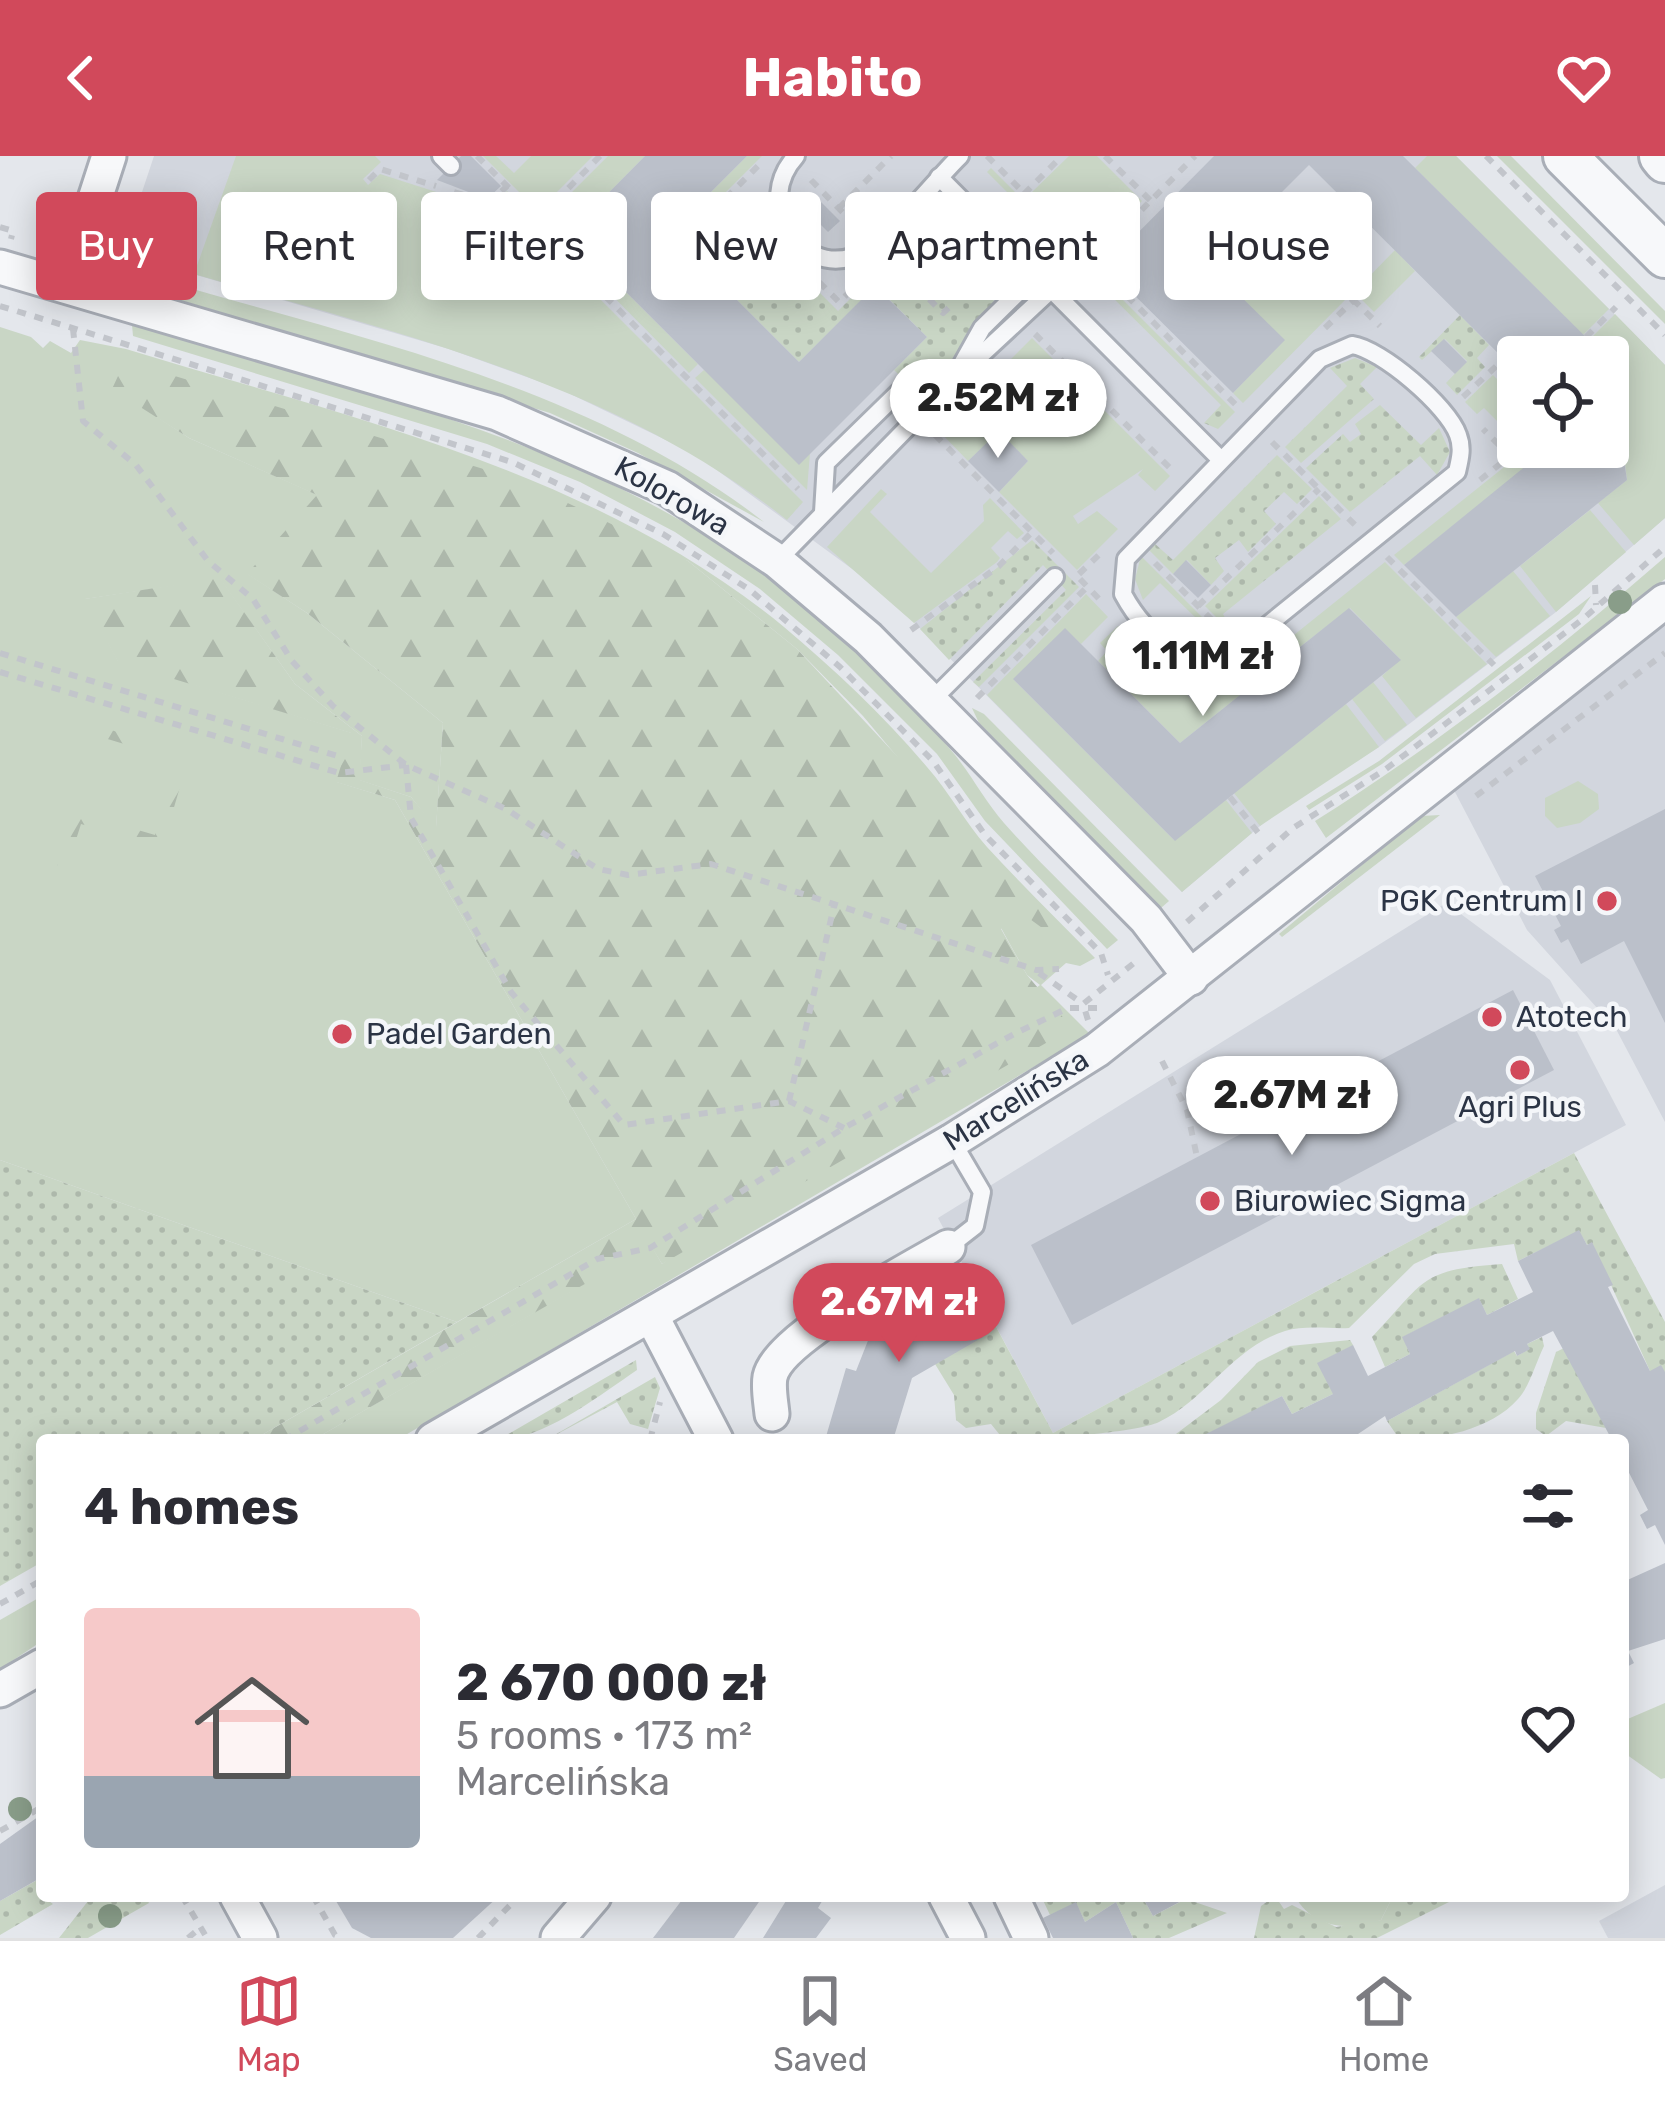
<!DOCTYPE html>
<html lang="en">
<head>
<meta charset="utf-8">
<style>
  body { margin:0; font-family:Rubik,sans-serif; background:#f2f2f3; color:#2b2b33; height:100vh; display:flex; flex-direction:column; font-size:45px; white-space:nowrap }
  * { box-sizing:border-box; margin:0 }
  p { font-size:39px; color:#7c7c81 }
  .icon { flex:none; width:66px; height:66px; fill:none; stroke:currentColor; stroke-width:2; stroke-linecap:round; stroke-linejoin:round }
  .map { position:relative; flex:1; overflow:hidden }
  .panel { position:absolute; left:36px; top:1278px; width:1593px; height:468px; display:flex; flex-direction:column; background:#fff; border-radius:12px; box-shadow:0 6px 30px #0003 }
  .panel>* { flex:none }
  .banner { position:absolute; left:36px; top:36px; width:1593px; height:108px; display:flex; gap:24px }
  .controls { position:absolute; left:1497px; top:180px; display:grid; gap:24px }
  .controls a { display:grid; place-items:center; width:132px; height:132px; border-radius:12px; background:#fff; box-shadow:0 6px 30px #0003; font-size:60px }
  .price { position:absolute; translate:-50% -102px; padding:0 27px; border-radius:42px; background:#fff; color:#222; font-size:39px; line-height:78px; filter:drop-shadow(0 3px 6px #0008) }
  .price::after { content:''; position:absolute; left:50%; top:72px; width:36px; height:27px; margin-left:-18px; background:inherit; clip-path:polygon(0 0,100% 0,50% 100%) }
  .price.current { background:#d1495b; color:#fff }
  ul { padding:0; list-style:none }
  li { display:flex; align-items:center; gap:36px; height:300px; padding:0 48px }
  li span { display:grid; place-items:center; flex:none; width:336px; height:240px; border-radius:12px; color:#555 }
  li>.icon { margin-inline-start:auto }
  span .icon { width:144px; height:144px; fill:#fffc; stroke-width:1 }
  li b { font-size:51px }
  h2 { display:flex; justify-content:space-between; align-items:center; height:144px; padding:0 48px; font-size:51px }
  .pill { padding:0 42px; border-radius:12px; background:#fff; box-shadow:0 6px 30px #0003; font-size:42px; line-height:108px }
  .pill.current { background:#d1495b; color:#fff }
  header { display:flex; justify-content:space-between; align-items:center; height:156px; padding:0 48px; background:#d1495b; color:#fff; font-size:54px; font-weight:700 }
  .tabs { display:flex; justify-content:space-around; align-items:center; height:168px; border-top:3px solid #e1e1e2; background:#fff; font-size:33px; color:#7c7c81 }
  .tabs a { display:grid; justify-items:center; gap:6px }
  .tabs .current { color:#d1495b }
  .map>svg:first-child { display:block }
  .built { fill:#d2d6de; fill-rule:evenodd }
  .green { fill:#c9d6c5 }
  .forest { fill:url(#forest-firs) }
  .garden { fill:url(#garden-dots) }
  .building { fill:#bbc0ca }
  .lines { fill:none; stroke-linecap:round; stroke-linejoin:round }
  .service-casing { stroke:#a9aeb7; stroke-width:22 }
  .minor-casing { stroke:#a9aeb7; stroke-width:39 }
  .tertiary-casing { stroke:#a9aeb7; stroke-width:48 }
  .path { stroke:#c2c5cb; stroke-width:6; stroke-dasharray:9 9; stroke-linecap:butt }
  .service { stroke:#f7f8fa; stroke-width:16 }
  .minor { stroke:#f7f8fa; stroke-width:33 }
  .tertiary { stroke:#f7f8fa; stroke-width:42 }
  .tree { fill:#899d89 }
  .poi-dot { fill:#d1495b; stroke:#f4f6f9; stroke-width:4.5 }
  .labels { text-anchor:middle; stroke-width:9; stroke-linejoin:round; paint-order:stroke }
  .street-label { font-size:30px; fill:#2b3445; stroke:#f4f6f9 }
  .poi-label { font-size:30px; fill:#2b3445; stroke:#f4f6f9; text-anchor:start }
</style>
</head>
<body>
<header><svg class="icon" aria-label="back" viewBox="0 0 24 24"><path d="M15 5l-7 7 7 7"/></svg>Habito<svg class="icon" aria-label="heart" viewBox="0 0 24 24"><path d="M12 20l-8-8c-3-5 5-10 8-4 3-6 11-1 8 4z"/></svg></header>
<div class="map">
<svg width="1665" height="1782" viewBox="0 0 1665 1782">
  <defs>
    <pattern id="forest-firs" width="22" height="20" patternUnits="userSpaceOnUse" patternTransform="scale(3)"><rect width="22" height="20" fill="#c9d6c5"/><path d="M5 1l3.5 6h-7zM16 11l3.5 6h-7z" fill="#adb8ab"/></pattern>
    <pattern id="garden-dots" width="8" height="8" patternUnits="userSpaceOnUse" patternTransform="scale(3)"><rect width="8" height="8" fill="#c9d6c5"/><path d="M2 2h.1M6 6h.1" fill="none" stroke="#adb8ab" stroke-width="1.8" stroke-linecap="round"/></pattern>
  </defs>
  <rect width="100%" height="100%" fill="#e4e7ec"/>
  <g class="built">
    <path d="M154 0H1456L1665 209V362L1556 456 1379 591 1278 655 1182 736 885 437 695 298 560 233 449 193 135 101 126 84ZM1518 201H1608V291H1518Z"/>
    <path d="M1665 445V966L1616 873 1527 774 1444 615Z"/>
    <path d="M1446 747 1550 824 1626 969 1053 1277 938 1062Z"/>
    <path d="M1665 1729V1782H1608L1599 1765Z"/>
  </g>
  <g class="green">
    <path d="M236 0H375L381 6 363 23 368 29 380 18 452 41 476 65 507 35 532 61 526 69 803 346 787 364C615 227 401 178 194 118Z"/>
    <path d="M483 0H496L514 17 531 0H593L538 55Z"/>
    <path d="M608 0H645L568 78 698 208 689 217 559 86 562 82 544 64Z"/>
    <path d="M747 0H762L723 39 762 78 731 109 722 100 708 114 670 77Z"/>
    <path d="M1069 0H1097L1142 45 1115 72 1100 58 1076 82 1031 37Z"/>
    <path d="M1427 0H1456L1609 153 1583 179 1415 12Z"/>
    <path d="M1497 0H1511L1665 155V168Z"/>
    <path d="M1247 71 1260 84 1273 71 1346 143 1243 247 1233 237 1284 184 1209 109Z"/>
    <path d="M1395 94 1415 115 1374 156 1354 136Z"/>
    <path d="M151 121C361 183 588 229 764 366L638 297 550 257 142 133Z"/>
    <path d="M1615 158 1665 209V362L1634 389 1598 347 1627 324 1613 208 1589 184Z"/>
    <path d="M132 169C368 238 615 290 807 453 857 495 908 543 950 593 970 616 984 644 1004 667 1040 708 1080 745 1118 784L1107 793 985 665 937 598 838 499 760 433 675 376 580 326 487 288 133 180Z"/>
    <path d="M0 171 31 181 43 192 50 185 71 197 80 184 126 193C355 263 595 316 784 471 834 513 885 561 927 611 949 636 965 666 987 691 1022 729 1059 765 1095 802L1080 810 1066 807 1041 829 1090 878 397 1284H313L651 1089 662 1108 1040 829 1027 819 925 634 863 560 797 493 688 405 113 232 189 282 318 339 248 418 307 457 443 567 436 673 411 641 359 624 362 580 295 528 220 423 85 443 118 505 352 577 337 626 395 644 636 1063 457 1166 0 1004Z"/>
    <path d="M1032 182 1170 320 1155 335 1138 319 1143 313 1073 360 1078 368 1097 355 1118 373 1077 414 999 336 1028 305 999 276 968 305 939 275Z"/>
    <path d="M1514 213 1518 291 1549 293 1404 409 1394 399 1518 300 1505 286 1511 279 1484 252 1477 258 1465 246 1493 219 1501 227Z"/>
    <path d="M704 214 810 297 807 334 695 222Z"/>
    <path d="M881 333 887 338 870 356 931 417 984 365 983 349 990 342 1024 377 1017 383 1008 375 991 392 1000 402 997 406 914 467 827 391Z"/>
    <path d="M1590 354 1626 396 1556 456 1520 410Z"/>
    <path d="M1141 400 1226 485 1201 488 1179 479 1196 462 1160 427 1143 444 1135 423Z"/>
    <path d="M1665 401V423L1326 682 1315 665C1439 587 1555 497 1665 401Z"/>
    <path d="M1385 406 1487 508 1416 562 1382 520 1400 503 1350 452 1282 505 1274 495Z"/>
    <path d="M1513 415 1550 460 1496 501 1456 461Z"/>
    <path d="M1086 438 1108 461 1081 488 1065 473 1014 524 1174 684 1226 644 1252 677 1182 736 987 539Z"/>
    <path d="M1591 440 1579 458 1382 608 1309 654 1306 650 1379 605Z"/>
    <path d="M1118 470 1144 496 1137 503 1166 532 1174 526 1201 553 1246 517 1254 528 1180 587 1098 505 1107 495 1100 487Z"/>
    <path d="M1373 526 1407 569 1385 585 1352 543Z"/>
    <path d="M1346 548 1379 591 1260 670 1234 637Z"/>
    <path d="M972 552 984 558 1169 745 1161 752 979 567Z"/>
    <path d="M1578 625 1598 638 1599 653 1580 667 1557 672 1545 660V642Z"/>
    <path d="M1440 659 1282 781 1279 778 1421 660Z"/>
    <path d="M42 1440V1485L0 1513V1464Z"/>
    <path d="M1665 1547V1622L1661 1623 1623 1596V1565Z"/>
    <path d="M1295 1740H1393L1381 1764C1349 1776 1312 1772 1295 1740Z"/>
  </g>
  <g class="forest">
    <path d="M125 205 520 324 688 405 797 493 1053 767 1049 777 1019 755 1001 773 1027 819 1072 872 662 1108 651 1090 313 1284H253L636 1063 395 644 336 626 351 577 118 506 84 443 220 422 295 528 362 580 360 624 411 641 436 671 443 567 307 457 247 418 317 339 189 282 112 233Z"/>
    <path d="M104 572 190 597 162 692 81 668 67 712 57 709 73 655 155 679 177 604 101 581Z"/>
  </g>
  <g class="garden">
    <path d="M991 12 1089 110 1068 132 1032 95 1048 77 987 16Z"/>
    <path d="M922 71 996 147C967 176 950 212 922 241L894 214 927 181 876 130 799 206 733 140 747 125 739 116 769 86 778 95 768 106 794 131 804 121 838 155Z"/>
    <path d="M1098 119 1235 256 1218 273 1204 267 1221 249 1098 127 1080 144 1076 140Z"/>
    <path d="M1460 159 1489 189 1477 202 1485 211 1457 239 1446 227 1467 205 1445 183 1422 204 1419 201Z"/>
    <path d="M1355 202 1377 211 1360 228 1374 243 1301 307 1285 291 1347 230 1330 212Z"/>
    <path d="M1380 249 1421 289 1439 272 1450 296 1437 319 1420 300 1350 356 1306 312 1343 278 1350 286 1361 278 1355 268Z"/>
    <path d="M1277 299 1312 333 1297 348 1284 336 1264 355 1276 368 1248 396 1239 384 1215 402 1224 415 1211 429 1187 404 1173 418 1148 393 1154 387 1173 404Z"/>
    <path d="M1319 340 1341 363 1223 458 1235 480 1205 450Z"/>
    <path d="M1032 384 1079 431 979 531 973 526 1066 434 1043 409 949 504 920 473Z"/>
    <path d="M1574 997 1665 1166V1216L1650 1215 1592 1087 1587 1089 1579 1075 1518 1105 1514 1088 1435 1098 1414 1108 1349 1172C1330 1173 1304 1169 1285 1175 1233 1191 1207 1243 1159 1266 1136 1277 1033 1284 1004 1284L991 1268 966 1272 956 1264 954 1239 935 1208 956 1133 971 1124 1053 1277Z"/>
    <path d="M0 1004 457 1166 253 1284H42V1406L0 1430Z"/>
    <path d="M1502 1108 1518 1143 1487 1159 1479 1143 1403 1181 1410 1198 1385 1211 1372 1181C1426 1124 1419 1114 1502 1108Z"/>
    <path d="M1542 1181 1544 1190C1536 1206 1530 1230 1518 1243 1491 1274 1438 1284 1400 1284L1387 1265 1514 1195 1517 1200 1529 1193 1527 1188Z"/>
    <path d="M1350 1184 1353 1189 1333 1238 1292 1258 1282 1240 1199 1284H1168L1221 1244 1258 1206 1290 1190Z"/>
    <path d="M1566 1191 1606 1272 1566 1265 1546 1280 1536 1273V1257L1556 1196Z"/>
    <path d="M636 1204 637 1214C600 1239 543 1284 498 1284Z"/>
    <path d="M655 1221 660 1232 648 1273 630 1268 617 1246 546 1284Z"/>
    <path d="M39 1723 42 1740 53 1748 0 1779V1745Z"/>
    <path d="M92 1740H145L149 1747 88 1782H59Z"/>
    <path d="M1041 1740H1142L1153 1760 1186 1743 1227 1757 1169 1782H1133L1116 1746 1085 1766 1076 1747 1050 1759Z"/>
    <path d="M1275 1740 1284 1753 1292 1749 1336 1771 1381 1764 1393 1740H1461L1377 1782H1254L1261 1750Z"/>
  </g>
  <g class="building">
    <path d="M461 0H471L501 30 487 43 437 24Z"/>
    <path d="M645 0H747L670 77 708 114 722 100 731 109 748 125 733 140 799 206 875 130 927 181 799 309 568 78Z"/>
    <path d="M1214 0H1403L1606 201H1518V217L1309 9 1272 46 1285 59 1281 64 1260 84 1247 71 1209 109 1285 184 1233 237 1105 110Z"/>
    <path d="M814 39 840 65 828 76 803 51Z"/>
    <path d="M1444 183 1467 206 1455 218 1431 195Z"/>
    <path d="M1608 203 1627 324 1456 461 1404 409 1549 291H1608Z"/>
    <path d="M999 275 1028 305 999 336 968 305Z"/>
    <path d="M1186 404 1211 429 1198 442 1173 418Z"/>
    <path d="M1349 452 1401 504 1175 685 1013 523 1065 472 1180 587Z"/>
    <path d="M1665 653V867L1624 785 1581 808 1568 783 1561 787 1554 774 1561 770 1535 720Z"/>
    <path d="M1513 834 1554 914 1072 1169 1031 1089Z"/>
    <path d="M1579 1074 1587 1089 1592 1086 1613 1129 1608 1131 1650 1215 1661 1209 1665 1216V1389L1655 1369 1647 1373 1640 1359 1648 1354 1623 1305V1284H1612L1553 1175 1527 1188 1530 1193 1517 1200 1515 1195 1387 1265 1385 1260 1349 1284H1194L1282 1240 1292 1258 1333 1238 1317 1207 1353 1189 1368 1220 1410 1198 1402 1181 1479 1142 1487 1159 1533 1136 1518 1105Z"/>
    <path d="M952 1127 983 1181 912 1222 893 1284H825L846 1212 856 1215 869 1182 866 1176Z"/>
    <path d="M1665 1407V1483L1628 1495 1634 1507 1623 1513V1426Z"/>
    <path d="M42 1658V1721L0 1745V1688Z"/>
    <path d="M333 1740H499L453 1782H371L352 1772Z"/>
    <path d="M685 1740H763L734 1782H653Z"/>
    <path d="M789 1740H825L818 1752 831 1762 816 1782H763Z"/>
    <path d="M1142 1740H1191L1153 1760Z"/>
    <path d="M1076 1746 1085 1766 1116 1746 1133 1782H1053L1043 1762Z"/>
  </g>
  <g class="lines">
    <defs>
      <g id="service">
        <path d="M441 0 451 10"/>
        <path d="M796 0C753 47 799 118 852 101 884 91 934 25 960 0"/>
        <path d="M939 21 1220 303"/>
        <path d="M1352 189C1381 193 1448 250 1458 279 1463 292 1460 303 1457 316L1238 493C1187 511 1148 484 1123 438L1126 403 1320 203Z"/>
        <path d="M958 215 982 172 1037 118"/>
        <path d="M823 356 826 307 908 227"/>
        <path d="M777 405 952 226 1052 133"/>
        <path d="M931 545 1055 421"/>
        <path d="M948 1091 975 1070 982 1036 952 985"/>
      </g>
      <g id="minor">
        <path d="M0 111 497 257 667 332 777 405 868 482 1146 763 1191 822"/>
        <path d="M67 129 109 0"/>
        <path d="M651 1159 716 1284"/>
        <path d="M772 1258C771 1247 768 1232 770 1221 778 1182 912 1112 948 1091"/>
        <path d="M433 1284 952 985 1097 894 1665 445"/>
        <path d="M0 1534 42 1510"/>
        <path d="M237 1740 260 1782"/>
        <path d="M946 1740 968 1782"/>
        <path d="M1011 1740 1031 1782"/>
        <path d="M558 1782 594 1740"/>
      </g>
      <g id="tertiary">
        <path d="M1565 0 1665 100"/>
        <path d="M1661 0 1665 5"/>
      </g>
    </defs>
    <use href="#service" class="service-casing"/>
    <use href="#minor" class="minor-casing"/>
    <use href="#tertiary" class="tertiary-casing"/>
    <g class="path">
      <path d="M477 0 538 61"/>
      <path d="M600 0 533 68 798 333"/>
      <path d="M987 0 1238 251"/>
      <path d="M1105 0 1151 45"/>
      <path d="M1486 0 1665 179"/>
      <path d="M369 24 380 13 436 30"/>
      <path d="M811 24 856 70"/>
      <path d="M454 36 490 47 507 30"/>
      <path d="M1024 38 1062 0"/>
      <path d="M839 52 891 0"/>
      <path d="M1263 55 1380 170"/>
      <path d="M758 67 729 39 760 8"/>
      <path d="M0 71 13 75 11 83"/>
      <path d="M928 72 991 135"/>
      <path d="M891 105 943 157 954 147"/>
      <path d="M1091 105 1195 0"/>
      <path d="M819 126 839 146 861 125"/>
      <path d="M912 126 924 112 953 134"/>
      <path d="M721 128 765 83"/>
      <path d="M1078 129 1097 110"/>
      <path d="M0 150 512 306 663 378 750 434 840 511 933 605 985 679 1101 797 1108 819"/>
      <path d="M1325 172 1354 144"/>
      <path d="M73 173 83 265 136 309 208 405 253 443 292 505 333 550 406 609 506 653 598 713 628 719 711 708 1036 814 1059 813"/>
      <path d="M1035 178 1174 316"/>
      <path d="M1586 181 1616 151"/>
      <path d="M1463 241 1504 203"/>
      <path d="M935 279 1053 397"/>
      <path d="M1272 286 1356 370"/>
      <path d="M1480 324 1510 300 1483 273"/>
      <path d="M1387 401 1494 509"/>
      <path d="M1155 407 1222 474"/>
      <path d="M1079 418 1104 394"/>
      <path d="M1080 423 1100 444"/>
      <path d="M1595 429 1596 449"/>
      <path d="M1198 450 1319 333"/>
      <path d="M911 474 999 410 1032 376"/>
      <path d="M0 497 344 602"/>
      <path d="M0 516 339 617 406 609"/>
      <path d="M1177 521 1202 545 1230 523"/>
      <path d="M977 542 1087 431"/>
      <path d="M406 609 411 662 511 836 624 969 789 945 844 972"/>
      <path d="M1476 640 1665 497"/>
      <path d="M1230 641 1260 679"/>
      <path d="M1187 766 1293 672 1386 613 1583 463 1665 391"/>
      <path d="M1039 817 1082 847"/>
      <path d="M1088 864 1083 848 1139 803"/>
      <path d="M1162 905 1187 954 1197 1001"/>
      <path d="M789 945 834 750"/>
      <path d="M284 1284 597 1103 650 1092 844 972 1014 878 1068 852H1101"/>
      <path d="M650 1284 660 1246"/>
      <path d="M0 1448 42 1424"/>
      <path d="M0 1675 42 1651"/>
      <path d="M182 1740 207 1782"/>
      <path d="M313 1740 335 1779 343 1782"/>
      <path d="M188 1782 201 1771"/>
      <path d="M478 1782 519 1740"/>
    </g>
    <use href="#service" class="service"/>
    <use href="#minor" class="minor"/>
    <use href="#tertiary" class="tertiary"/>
  </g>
  <g class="tree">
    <circle cx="1620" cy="446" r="12"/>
    <circle cx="20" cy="1653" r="12"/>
    <circle cx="110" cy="1760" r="12"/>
  </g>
  <g class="poi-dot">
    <circle cx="1607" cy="745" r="12"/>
    <circle cx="1492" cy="861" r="12"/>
    <circle cx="342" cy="878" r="12"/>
    <circle cx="1520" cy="914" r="12"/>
    <circle cx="1210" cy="1045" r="12"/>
  </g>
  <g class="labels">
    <g class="street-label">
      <text transform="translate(672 340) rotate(30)" y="10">Kolorowa</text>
      <text transform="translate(1016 944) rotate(-32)" y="10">Marcelińska</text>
    </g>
    <g class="poi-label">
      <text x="1583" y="755" text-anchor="end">PGK Centrum I</text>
      <text x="1516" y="871">Atotech</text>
      <text x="366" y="888">Padel Garden</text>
      <text x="1520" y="961" text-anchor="middle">Agri Plus</text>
      <text x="1234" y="1055">Biurowiec Sigma</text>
    </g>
  </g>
</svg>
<div class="controls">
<a><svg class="icon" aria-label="locate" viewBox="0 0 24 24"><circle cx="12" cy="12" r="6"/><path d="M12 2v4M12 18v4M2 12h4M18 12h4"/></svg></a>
</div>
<b class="price" style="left:998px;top:305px">2.52M zł</b>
<b class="price" style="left:1203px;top:563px">1.11M zł</b>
<b class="price" style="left:1292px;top:1002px">2.67M zł</b>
<b class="price current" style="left:899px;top:1209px">2.67M zł</b>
<div class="banner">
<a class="pill current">Buy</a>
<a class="pill">Rent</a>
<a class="pill">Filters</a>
<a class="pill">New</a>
<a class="pill">Apartment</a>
<a class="pill">House</a>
</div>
<section class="panel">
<h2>4 homes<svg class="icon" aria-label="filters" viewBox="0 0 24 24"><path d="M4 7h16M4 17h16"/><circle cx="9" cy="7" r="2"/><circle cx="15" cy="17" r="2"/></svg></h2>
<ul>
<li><span style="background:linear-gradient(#f6c9c9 70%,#9aa5b1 0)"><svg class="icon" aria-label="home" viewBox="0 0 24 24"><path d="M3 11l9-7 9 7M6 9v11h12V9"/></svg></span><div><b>2 670 000 zł</b><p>5 rooms · 173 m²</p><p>Marcelińska</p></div><svg class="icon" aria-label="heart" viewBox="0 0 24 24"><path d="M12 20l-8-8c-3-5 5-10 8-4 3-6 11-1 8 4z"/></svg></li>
</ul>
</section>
</div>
<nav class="tabs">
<a class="current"><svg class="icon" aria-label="map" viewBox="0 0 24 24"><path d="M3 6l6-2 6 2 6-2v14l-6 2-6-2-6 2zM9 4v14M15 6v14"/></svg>Map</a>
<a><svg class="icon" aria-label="saved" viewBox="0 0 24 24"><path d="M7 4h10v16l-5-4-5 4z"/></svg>Saved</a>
<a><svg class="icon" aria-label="home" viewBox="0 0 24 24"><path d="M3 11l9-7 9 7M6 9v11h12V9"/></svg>Home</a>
</nav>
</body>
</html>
